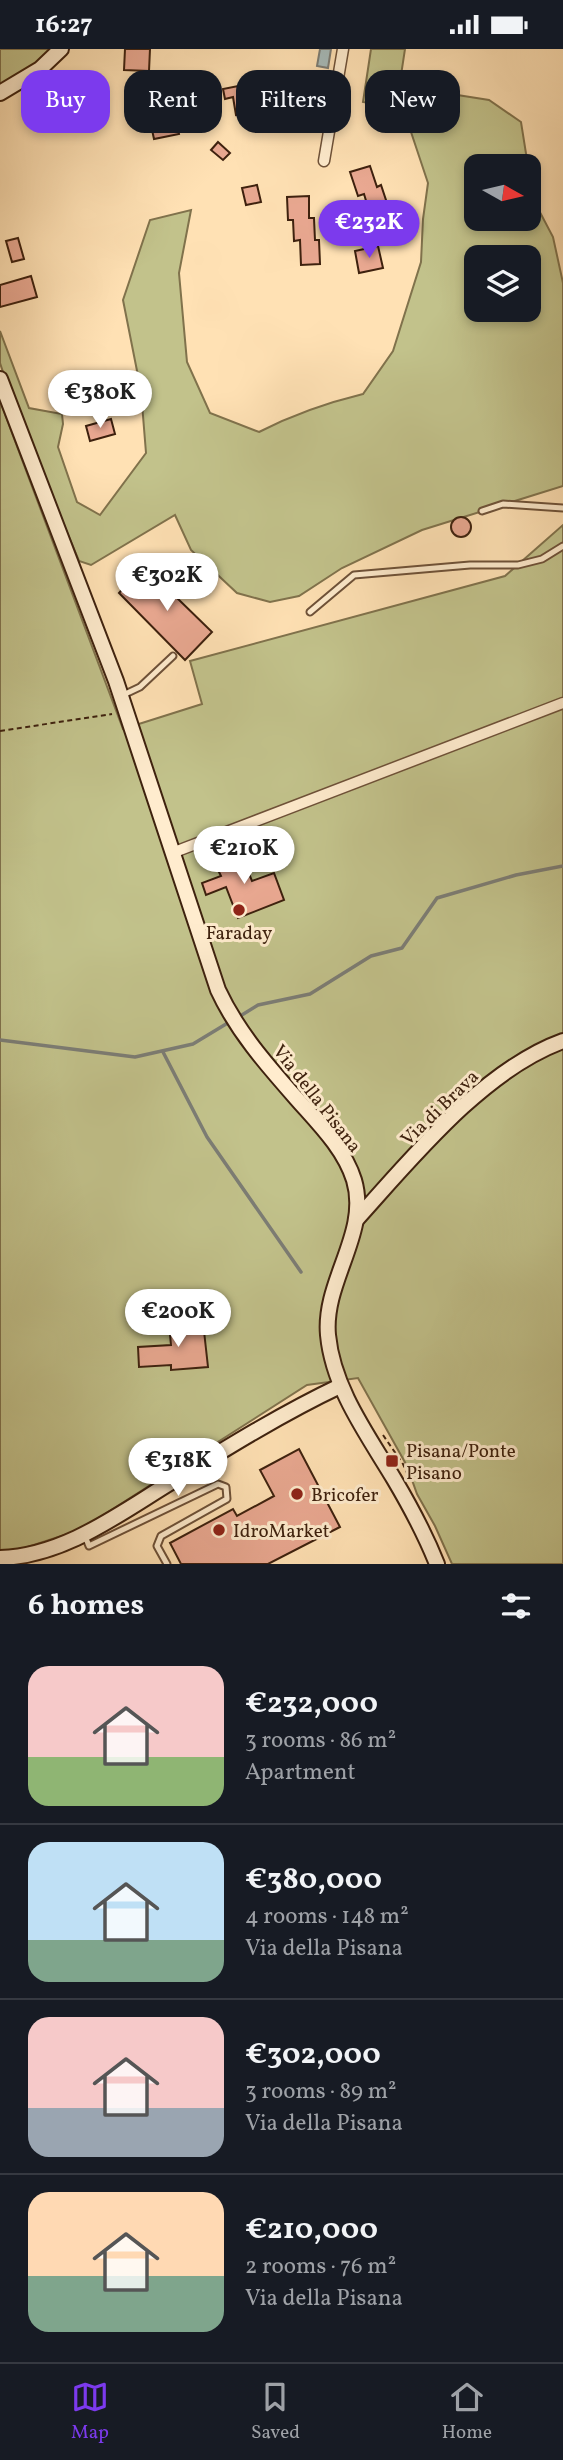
<!DOCTYPE html>
<html lang="en">
<head>
<meta charset="utf-8">
<style>
  body { margin:0; font-family:Vollkorn,serif; background:#242831; color:#f1f3f6; height:100vh; display:flex; flex-direction:column; font-size:26px; white-space:nowrap }
  * { box-sizing:border-box; margin:0 }
  p { font-size:23px; color:#9ea1a6 }
  .icon { flex:none; width:38px; height:38px; fill:none; stroke:currentColor; stroke-width:2; stroke-linecap:round; stroke-linejoin:round }
  .map { position:relative; height:1515px; overflow:hidden }
  .panel { display:flex; flex-direction:column; background:#171b24; flex:1 }
  .panel>* { flex:none }
  .guide { position:absolute; left:21px; top:21px; width:522px; height:63px; display:flex; gap:14px }
  .needle { width:46px; rotate:98deg }
  .tools { position:absolute; left:464px; top:105px; display:grid; gap:14px }
  .tools a { display:grid; place-items:center; width:77px; height:77px; border-radius:14px; background:#171b24; box-shadow:0 4px 10px #0003; font-size:35px }
  .price { position:absolute; translate:-50% -60px; padding:0 16px; border-radius:24px; background:#fff; color:#222; font-size:23px; line-height:46px; filter:drop-shadow(0 2px 4px #0008) }
  .price::after { content:''; position:absolute; left:50%; top:42px; width:21px; height:16px; margin-left:-10px; background:inherit; clip-path:polygon(0 0,100% 0,50% 100%) }
  .price.current { background:#7c3aed; color:#fff }
  ul { padding:0; list-style:none }
  li { display:flex; align-items:center; gap:21px; height:175px; padding:0 28px }
  li+li { border-top:2px solid #363941 }
  li span { display:grid; place-items:center; flex:none; width:196px; height:140px; border-radius:21px; color:#555 }
  li>.icon { margin-inline-start:auto }
  span .icon { width:84px; height:84px; fill:#fffc; stroke-width:1 }
  li b { font-size:30px }
  h2 { display:flex; justify-content:space-between; align-items:center; height:84px; padding:0 28px; font-size:30px }
  .chip { padding:0 24px; border-radius:21px; background:#171b24; box-shadow:0 4px 10px #0003; font-size:24px; line-height:63px }
  .chip.current { background:#7c3aed; color:#fff }
  .status { display:flex; justify-content:space-between; align-items:center; height:49px; padding:0 35px; background:#171b24; direction:ltr }
  .status svg { height:19px; fill:currentColor }
  .tabs { display:flex; justify-content:space-around; align-items:center; height:98px; border-top:2px solid #363941; background:#171b24; font-size:19px; color:#9ea1a6 }
  .tabs a { display:grid; justify-items:center; gap:4px }
  .tabs .current { color:#7c3aed }
  .map>svg:first-child { display:block }
  .green { fill:#c2c28b; stroke:#80724c; stroke-width:2; fill-rule:evenodd }
  .water { fill:#a6bab9; stroke:#7c7d75; stroke-width:2 }
  .lines { fill:none; stroke-linecap:round; stroke-linejoin:round }
  .stream { stroke:#7c7d75; stroke-width:3.5 }
  .building { fill:#e9a891; stroke:#3e210e; stroke-width:2 }
  .lane-casing { stroke:#6e5138; stroke-width:9 }
  .street-casing { stroke:#6e5138; stroke-width:13 }
  .secondary-casing { stroke:#3e210e; stroke-width:18 }
  .path { stroke:#3e210e; stroke-width:2; stroke-dasharray:5 3.5; stroke-linecap:butt }
  .lane { stroke:#ffecce; stroke-width:5 }
  .street { stroke:#ffecce; stroke-width:10 }
  .secondary { stroke:#ffecce; stroke-width:14 }
  .poi-dot { fill:#8f2418; stroke:#ffecce; stroke-width:2.5 }
  .labels { text-anchor:middle; stroke-width:6; stroke-linejoin:round; paint-order:stroke }
  .poi-label { font-size:19px; fill:#3e210e; stroke:#ffecce; text-anchor:start }
  .street-label { font-size:19px; fill:#3e210e; stroke:#ffecce }
</style>
</head>
<body>
<div class="status"><b>16:27</b><svg viewBox="0 0 49 12"><path d="M0 12V9h3v3zM5 12V6h3v6zM10 12V3h3v9zM15 12V0h3v12zM26 1h20v11H26zM47 4h2v5h-2z"/></svg></div>
<div class="map">
<svg width="563" height="1515" viewBox="0 0 563 1515">
  <rect width="100%" height="100%" fill="#ffe1b4"/>
  <filter id="stains"><feTurbulence type="fractalNoise" baseFrequency=".00286" numOctaves="4"/><feColorMatrix values="0 0 0 0 .2 0 0 0 0 .09 0 0 0 0 .02 0 0 0 .5 -.17"/></filter>
  <radialGradient id="worn" r=".72"><stop offset=".6" stop-color="#630" stop-opacity="0"/><stop offset="1" stop-color="#630" stop-opacity=".3"/></radialGradient>
  <g class="green">
    <path d="M0 0H50L39 13 0 38Z"/>
    <path d="M371 0H405L396 59 363 53Z"/>
    <path d="M432 42 489 51 521 73 528 117H476V170H528L529 123 533 150 553 188 563 234V437L422 481 342 519 299 547 270 553 237 544 191 501 175 466 91 516 79 512 14 356 0 314V282L29 359 62 365 63 375 58 398 77 453 100 466 146 404 141 342 123 251 150 171 191 161 179 224 187 313 210 364 259 383C294 365 326 354 363 345L393 302 421 213 423 170 428 134 408 74ZM476 208H528V261H476Z"/>
    <path d="M0 352 123 680 202 655 190 612 505 527 563 476V1515H452L435 1477 417 1445 407 1417 358 1329 307 1336 80 1481 9 1504H0Z"/>
  </g>
  <path class="water" d="M320 0H331L328 19 317 17Z"/>
  <g class="lines">
    <g class="stream">
      <path d="M237 969 258 956 310 945 371 907 402 899 437 849 516 826 563 817"/>
      <path d="M0 991 135 1008 193 995 231 972"/>
      <path d="M163 1003 207 1088 301 1223"/>
    </g>
  </g>
  <g class="building">
    <path d="M125 0H150L149 22 124 21Z"/>
    <path d="M291 24 295 46 267 52 268 61 236 66 233 48 225 50 223 40 258 33V30Z"/>
    <path d="M174 58 179 85 154 90 148 62Z"/>
    <path d="M218 93 230 104 223 111 211 101Z"/>
    <path d="M370 117 377 138 381 136 388 157 394 156 402 178 381 185 374 164 370 165 364 145 358 147 350 123Z"/>
    <path d="M257 136 261 153 246 156 242 139Z"/>
    <path d="M309 147V169H314L315 191H319L320 215 301 216 300 191 294 192 293 171H288L287 148Z"/>
    <path d="M18 189 24 210 12 213 6 192Z"/>
    <path d="M378 197 383 219 359 224 355 202Z"/>
    <path d="M31 227 37 248 0 258V236Z"/>
    <path d="M111 370 115 385 90 392 86 377Z"/>
    <circle cx="461" cy="478" r="10"/>
    <path d="M171 524 183 538 174 546 212 583 185 611 119 544 136 525 152 540Z"/>
    <path d="M227 793 237 818 245 815 252 832 274 824 284 851 238 869 226 838 206 846 202 834 221 827 218 821 225 818 216 797Z"/>
    <path d="M203 1273 208 1318 171 1321V1316L139 1318 138 1298 171 1296 169 1275Z"/>
    <path d="M299 1400 340 1478 268 1515H181L170 1494 233 1460 237 1467 274 1447 260 1421Z"/>
  </g>
  <g class="lines">
    <defs>
      <g id="lane">
        <path d="M482 462 503 455 563 459"/>
        <path d="M310 563 354 526 470 516H518L542 510 563 497"/>
        <path d="M121 647 140 638 173 607"/>
        <path d="M85 1487 89 1497 218 1435 226 1438 227 1450 161 1487 157 1497 167 1515"/>
      </g>
      <g id="street">
        <path d="M324 112 343 0"/>
        <path d="M172 804 563 654"/>
      </g>
      <g id="secondary">
        <path d="M0 44 40 20 61 0"/>
        <path d="M0 330 116 632 218 941C237 982 266 1015 296 1049 317 1073 344 1099 354 1131 370 1184 323 1232 328 1286 333 1339 367 1385 394 1430 410 1457 425 1485 437 1515"/>
        <path d="M356 1171C412 1109 483 1021 563 992"/>
        <path d="M0 1509C65 1507 120 1464 173 1432 228 1398 283 1364 340 1337"/>
      </g>
    </defs>
    <use href="#lane" class="lane-casing"/>
    <use href="#street" class="street-casing"/>
    <use href="#secondary" class="secondary-casing"/>
    <g class="path">
      <path d="M0 682 112 665"/>
      <path d="M383 1386 403 1415 409 1429"/>
    </g>
    <use href="#lane" class="lane"/>
    <use href="#street" class="street"/>
    <use href="#secondary" class="secondary"/>
  </g>
  <g class="poi-dot">
    <circle cx="239" cy="861" r="7"/>
    <rect x="385" y="1405" width="14" height="14" rx="3.5"/>
    <circle cx="297" cy="1445" r="7"/>
    <circle cx="219" cy="1481" r="7"/>
  </g>
  <g class="labels">
    <g class="poi-label">
      <text x="239" y="890" text-anchor="middle">Faraday</text>
      <text x="406" y="1408">Pisana/Ponte<tspan x="406" dy="22">Pisano</tspan></text>
      <text x="311" y="1452">Bricofer</text>
      <text x="233" y="1488">IdroMarket</text>
    </g>
    <g class="street-label">
      <text transform="translate(318 1049) rotate(52)" y="7">Via della Pisana</text>
      <text transform="translate(439 1058) rotate(-44)" y="7">Via di Brava</text>
    </g>
  </g>
  <rect width="100%" height="100%" filter="url(#stains)"/>
  <rect width="100%" height="100%" fill="url(#worn)"/>
</svg>
<div class="tools">
<a><svg class="needle" viewBox="-14 -14 28 28"><path d="M0-13l5 13h-10z" fill="#e53935"/><path d="M0 13l5-13h-10z" fill="#9ea1a6"/></svg></a>
<a><svg class="icon" aria-label="layers" viewBox="0 0 24 24"><path d="M12 4l9 5-9 5-9-5zM3 14l9 5 9-5"/></svg></a>
</div>
<b class="price current" style="left:369px;top:211px">€232K</b>
<b class="price" style="left:100px;top:381px">€380K</b>
<b class="price" style="left:167px;top:564px">€302K</b>
<b class="price" style="left:244px;top:837px">€210K</b>
<b class="price" style="left:178px;top:1300px">€200K</b>
<b class="price" style="left:178px;top:1449px">€318K</b>
<div class="guide">
<a class="chip current">Buy</a>
<a class="chip">Rent</a>
<a class="chip">Filters</a>
<a class="chip">New</a>
</div>
</div>
<section class="panel">
<h2>6 homes<svg class="icon" aria-label="filters" viewBox="0 0 24 24"><path d="M4 7h16M4 17h16"/><circle cx="9" cy="7" r="2"/><circle cx="15" cy="17" r="2"/></svg></h2>
<ul>
<li><span style="background:linear-gradient(#f6c9c9 65%,#8fb573 0)"><svg class="icon" aria-label="home" viewBox="0 0 24 24"><path d="M3 11l9-7 9 7M6 9v11h12V9"/></svg></span><div><b>€232,000</b><p>3 rooms · 86 m²</p><p>Apartment</p></div></li>
<li><span style="background:linear-gradient(#bfe0f5 70%,#7fa58c 0)"><svg class="icon" aria-label="home" viewBox="0 0 24 24"><path d="M3 11l9-7 9 7M6 9v11h12V9"/></svg></span><div><b>€380,000</b><p>4 rooms · 148 m²</p><p>Via della Pisana</p></div></li>
<li><span style="background:linear-gradient(#f6c9c9 65%,#9aa5b1 0)"><svg class="icon" aria-label="home" viewBox="0 0 24 24"><path d="M3 11l9-7 9 7M6 9v11h12V9"/></svg></span><div><b>€302,000</b><p>3 rooms · 89 m²</p><p>Via della Pisana</p></div></li>
<li><span style="background:linear-gradient(#ffd9b3 60%,#7fa58c 0)"><svg class="icon" aria-label="home" viewBox="0 0 24 24"><path d="M3 11l9-7 9 7M6 9v11h12V9"/></svg></span><div><b>€210,000</b><p>2 rooms · 76 m²</p><p>Via della Pisana</p></div></li>
</ul>
</section>
<nav class="tabs">
<a class="current"><svg class="icon" aria-label="map" viewBox="0 0 24 24"><path d="M3 6l6-2 6 2 6-2v14l-6 2-6-2-6 2zM9 4v14M15 6v14"/></svg>Map</a>
<a><svg class="icon" aria-label="saved" viewBox="0 0 24 24"><path d="M7 4h10v16l-5-4-5 4z"/></svg>Saved</a>
<a><svg class="icon" aria-label="home" viewBox="0 0 24 24"><path d="M3 11l9-7 9 7M6 9v11h12V9"/></svg>Home</a>
</nav>
</body>
</html>
